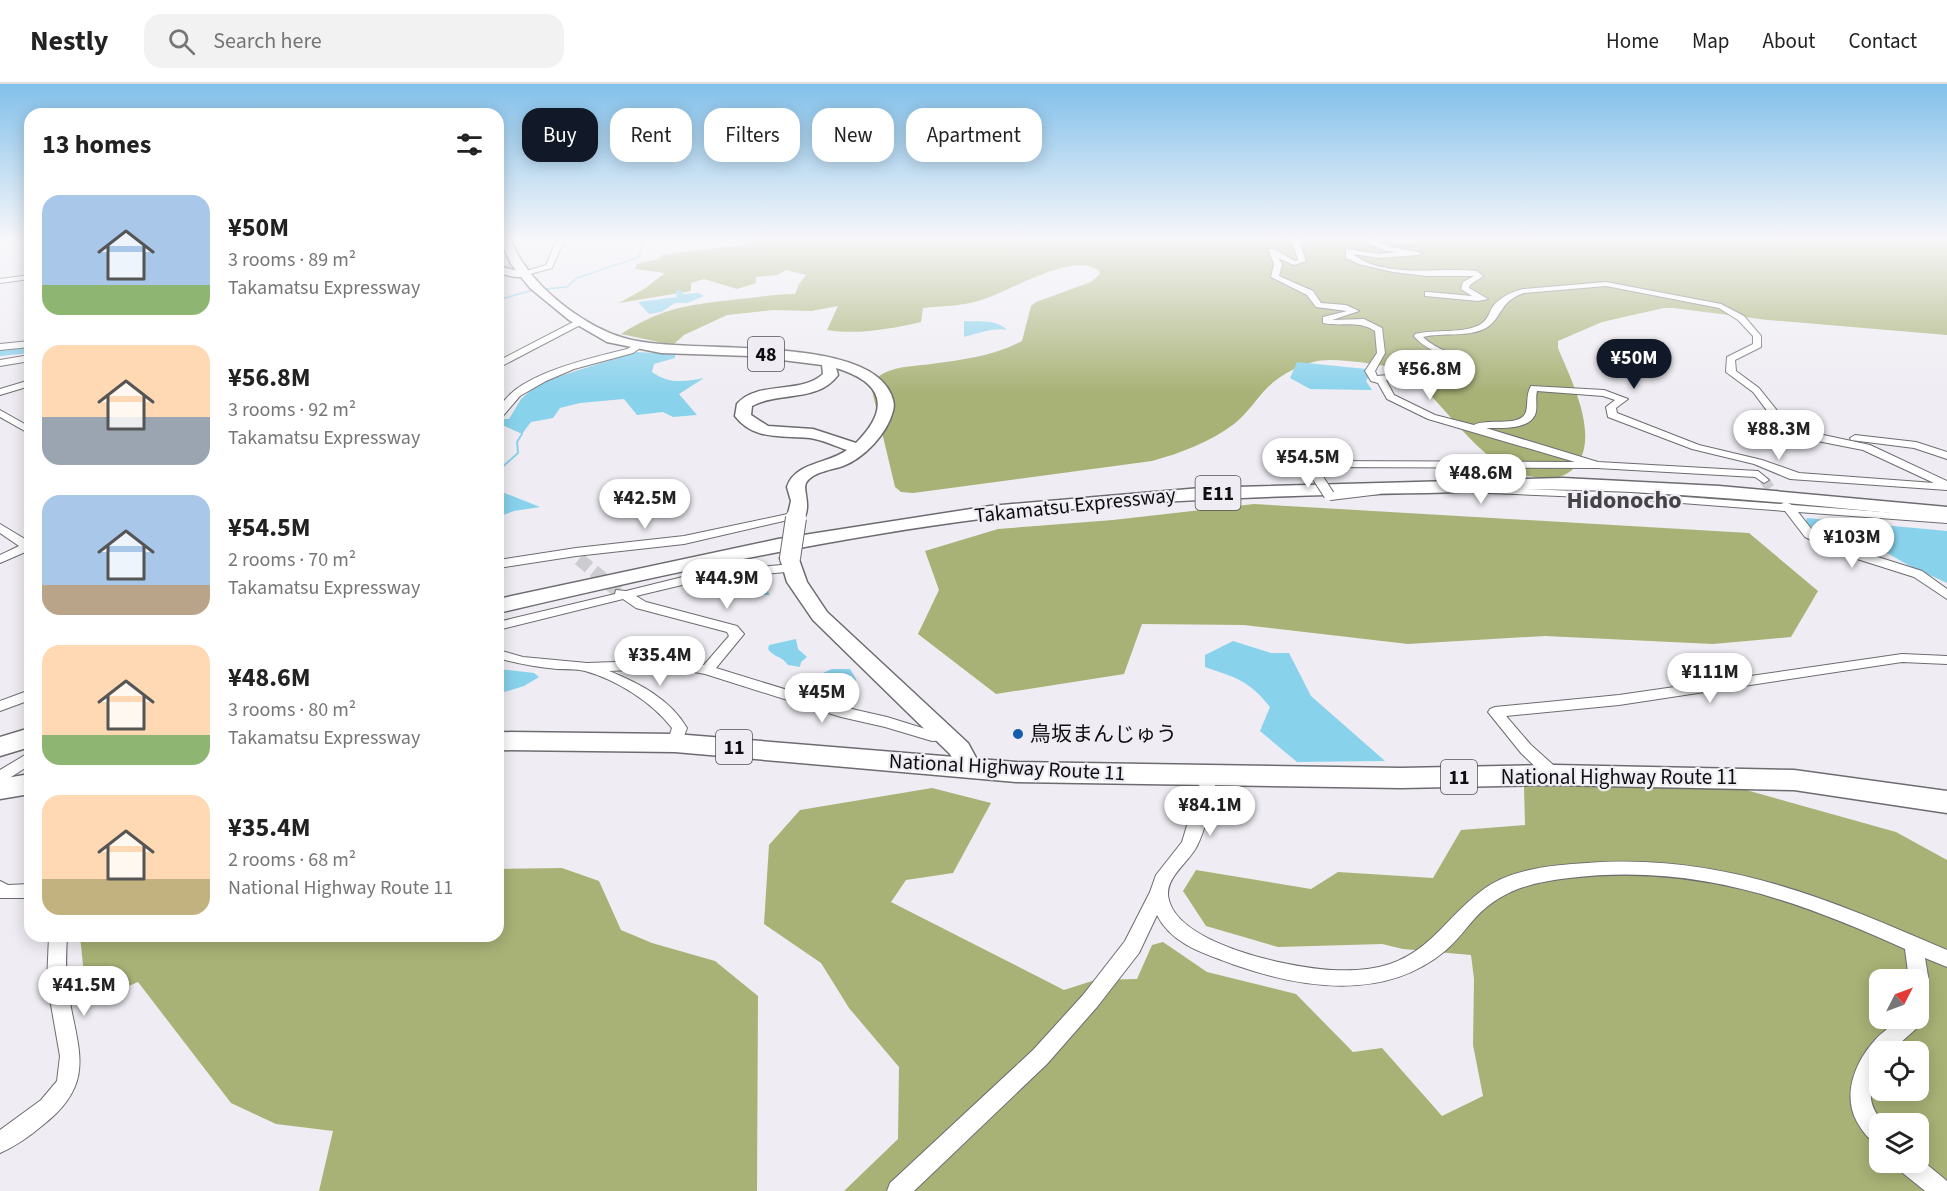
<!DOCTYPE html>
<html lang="en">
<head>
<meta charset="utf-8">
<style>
  body { margin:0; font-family:"Source Sans 3","Noto Sans JP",sans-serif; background:#f2f2f2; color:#222; height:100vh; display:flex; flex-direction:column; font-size:22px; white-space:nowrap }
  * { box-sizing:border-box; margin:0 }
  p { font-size:20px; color:#767676 }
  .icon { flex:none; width:33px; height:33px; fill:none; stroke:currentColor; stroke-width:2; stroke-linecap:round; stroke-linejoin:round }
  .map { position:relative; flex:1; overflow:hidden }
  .panel { position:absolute; left:24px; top:24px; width:480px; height:834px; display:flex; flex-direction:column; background:#fff; border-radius:18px; box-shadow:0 3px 15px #0003 }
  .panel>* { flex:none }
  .banner { position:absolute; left:522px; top:24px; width:570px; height:54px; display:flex; gap:12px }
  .needle { width:39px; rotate:48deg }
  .fabs { position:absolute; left:1869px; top:885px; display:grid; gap:12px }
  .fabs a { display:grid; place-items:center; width:60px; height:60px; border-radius:12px; background:#fff; box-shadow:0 3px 15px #0003; font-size:30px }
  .price { position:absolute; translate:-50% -51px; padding:0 14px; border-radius:21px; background:#fff; color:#222; font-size:20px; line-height:39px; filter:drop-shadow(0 2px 3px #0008) }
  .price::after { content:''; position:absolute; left:50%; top:36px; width:18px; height:14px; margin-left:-9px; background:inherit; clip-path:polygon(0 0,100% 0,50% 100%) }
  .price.active { background:#111827; color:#fff }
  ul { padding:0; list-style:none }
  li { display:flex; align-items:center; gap:18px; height:150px; padding:0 18px }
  li span { display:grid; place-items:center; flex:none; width:168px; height:120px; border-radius:18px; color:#555 }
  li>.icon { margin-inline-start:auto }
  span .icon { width:72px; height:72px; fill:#fffc; stroke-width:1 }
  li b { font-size:26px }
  h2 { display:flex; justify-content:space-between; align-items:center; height:72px; padding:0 18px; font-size:26px }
  .chip { padding:0 21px; border-radius:18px; background:#fff; box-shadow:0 3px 15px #0003; font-size:21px; line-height:54px }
  .chip.active { background:#111827; color:#fff }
  header { display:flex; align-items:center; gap:36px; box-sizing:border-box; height:84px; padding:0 30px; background:#fff; border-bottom:2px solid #e0e0e0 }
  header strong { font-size:28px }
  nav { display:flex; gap:33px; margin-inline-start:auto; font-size:21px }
  .search { width:420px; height:54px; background:#f2f2f2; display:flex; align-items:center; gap:15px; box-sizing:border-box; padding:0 21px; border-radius:18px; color:#767676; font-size:22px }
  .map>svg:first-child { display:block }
  .forest { fill:#a8b276; fill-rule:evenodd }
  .water { fill:#89d2ec }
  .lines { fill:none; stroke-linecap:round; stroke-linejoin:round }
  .stream-far1 { stroke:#89d2ec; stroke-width:1.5 }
  .stream { stroke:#89d2ec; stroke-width:2 }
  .river { fill:#89d2ec; fill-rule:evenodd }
  .street-tunnel-far1 { stroke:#cdccd1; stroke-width:10; stroke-dasharray:10 5; stroke-linecap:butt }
  .street-tunnel { stroke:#cdccd1; stroke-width:13; stroke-dasharray:13 6; stroke-linecap:butt }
  .street-casing { stroke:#6d6b70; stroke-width:2 }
  .secondary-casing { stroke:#6d6b70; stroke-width:3 }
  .primary-casing { stroke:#6d6b70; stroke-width:3 }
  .highway-casing { stroke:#6d6b70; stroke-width:3 }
  .street { fill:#fff; fill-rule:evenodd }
  .secondary { fill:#fff; fill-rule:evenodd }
  .primary { fill:#fff; fill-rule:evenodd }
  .highway { fill:#fff; fill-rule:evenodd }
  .street-bridge-casing { stroke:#6d6b70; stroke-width:12; stroke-linecap:butt }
  .primary-bridge-casing { stroke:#6d6b70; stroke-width:22; stroke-linecap:butt }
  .street-bridge { stroke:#fff; stroke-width:10 }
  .primary-bridge { stroke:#fff; stroke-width:20 }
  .poi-dot { fill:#175dad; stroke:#efedf3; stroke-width:2 }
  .labels { text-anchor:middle; stroke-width:4.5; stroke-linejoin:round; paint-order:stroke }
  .shield { fill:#efedf3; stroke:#525255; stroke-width:1.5 }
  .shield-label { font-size:20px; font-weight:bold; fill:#0f0f11 }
  .street-label { font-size:21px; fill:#0f0f11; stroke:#efedf3 }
  .poi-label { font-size:21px; fill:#0f0f11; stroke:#efedf3; text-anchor:start }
  .quarter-label { font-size:24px; font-weight:bold; fill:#454348; stroke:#efedf3 }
</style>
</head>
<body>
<header>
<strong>Nestly</strong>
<div class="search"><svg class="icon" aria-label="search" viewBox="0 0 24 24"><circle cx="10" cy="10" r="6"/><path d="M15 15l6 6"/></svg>Search here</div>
<nav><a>Home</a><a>Map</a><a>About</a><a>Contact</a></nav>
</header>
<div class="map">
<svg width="1947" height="1107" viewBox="0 0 1947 1107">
  <rect width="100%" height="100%" fill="#efedf3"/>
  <g class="forest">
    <path d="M741 155H1947V251L1768 236 1673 224H1664L1602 238 1558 257V264C1571 296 1601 353 1575 383 1566 393 1555 395 1542 394 1494 391 1465 348 1435 316 1427 308 1419 297 1409 290 1395 281 1347 276 1329 276 1308 276 1284 288 1268 303 1256 315 1248 329 1234 340 1210 358 1181 369 1152 377L913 409 901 408 895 403 871 302C875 296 878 292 884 289 898 282 916 282 931 280 962 276 995 272 1022 257L1031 222 1036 218 1091 198 1100 190 1099 187C1074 166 1007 209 978 217 960 222 942 222 923 224L921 238C890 245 858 251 827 246L838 222 811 227 773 226 727 231 684 251 673 261 621 250C665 222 690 221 740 215 759 213 776 210 795 210L799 200 806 191 786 186 777 191 756 193V199L737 205 704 195 691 199V207L619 219 644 205 665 189 635 185 637 180 659 175 662 171 757 159Z"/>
    <path d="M1254 420 1749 449 1818 507 1791 553 1713 560 1545 552 1408 560 1244 541 1142 540 1124 590 996 610 918 550 939 506 925 467 998 445 1113 436Z"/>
    <path d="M1732 702 1896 748 1947 776V1107H844L898 1055 899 983 849 924 821 879 764 840 769 761 800 726 932 704 991 719 953 789 906 796 891 818 1064 906 1095 896 1137 895 1152 861 1163 858 1207 888 1296 910 1353 968 1382 964 1442 1032 1483 1012 1473 961 1474 895 1471 871 1403 865 1382 860 1278 863 1206 842 1183 807 1196 786 1311 805 1338 788 1433 794 1461 746 1525 741 1524 703ZM1880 896H1918V934H1880ZM1880 968H1918V1006H1880ZM1880 1040H1918V1078H1880Z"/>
    <path d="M562 784 599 797 621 846 652 859 715 877 758 912 757 1107H319L333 1047 276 1040 231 1019 138 898 87 920 80 852H498V785Z"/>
  </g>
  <g class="water">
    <path d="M680 205 683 210 699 209 704 212 687 219H675L661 228 649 230 638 218 677 213 676 207Z"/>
    <path d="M964 237C979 238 997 235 1007 246 995 243 975 250 964 253Z"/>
    <path d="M636 268 675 270V274L654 280 652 288C668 300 684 298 704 294L679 310 697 331 673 333 663 328 637 331 624 315 580 319 560 324 553 334 531 338 522 350 498 339V335H509L521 315 541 298Z"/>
    <path d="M1297 278 1366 285 1368 294 1366 297 1372 306 1310 305 1290 294Z"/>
    <path d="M498 404 502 408 540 423 514 427 498 433Z"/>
    <path d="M1807 434 1947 447V499L1908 481 1889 470 1847 455 1841 451 1843 441 1837 440V446L1831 445 1832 450 1825 451 1805 439Z"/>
    <path d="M742 494C756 494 762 498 770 511H752L745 506Z"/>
    <path d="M796 555 798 565 807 573 801 578 800 583 788 581C782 572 773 573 768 565L769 561Z"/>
    <path d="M1233 557 1271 569H1289L1311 612 1385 677 1297 678 1260 647 1270 623C1249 596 1236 594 1205 583V571Z"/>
    <path d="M498 585 534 589 539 593 524 602 498 610Z"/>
    <path d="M832 585H850L856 595 857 608C842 620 826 616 809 607L808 601 816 592Z"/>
  </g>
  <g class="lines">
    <g class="stream-far1">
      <path d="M546 205 567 203 577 194 639 173 642 160 649 155"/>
      <path d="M498 216 533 206"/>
    </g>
    <path class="stream" d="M498 387 518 369 517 358 522 350"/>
    <path class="river" d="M30 261V269L0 272V264Z"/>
    <path class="street-tunnel-far1" d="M1764 396 1777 413"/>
    <g class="street-tunnel">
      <path d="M1776 411 1779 415"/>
      <path d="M579 475 619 508"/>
    </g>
    <defs>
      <g id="street">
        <path d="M557 155H565L552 184 523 192V188L546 181Z"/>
        <path d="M1281 155 1299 156 1306 177 1294 181 1278 174 1282 180 1279 192 1313 207 1321 219 1346 221 1359 227 1332 236 1364 235 1382 244 1385 269 1375 287 1377 292C1401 288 1434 300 1455 290 1451 269 1426 268 1414 252L1415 250C1434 245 1465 250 1481 240 1489 235 1489 227 1494 221 1502 212 1512 208 1523 205L1606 198 1721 220 1744 232 1761 252V263L1735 276 1736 287 1759 304 1791 344 1870 361 1947 397V406L1790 395 1754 380 1692 365 1608 333 1606 323 1615 316 1603 312 1537 307C1535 315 1538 323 1535 331 1528 346 1500 344 1486 344L1598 378 1758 387 1769 396 1764 399 1755 393 1597 384 1317 383 1311 386 1307 385V381L1314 377 1575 378 1428 335 1387 315 1378 299 1371 297 1365 287 1377 269 1375 247C1358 236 1342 243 1323 239V233L1347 227 1316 223 1307 211 1271 193 1274 180 1268 165H1274L1295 177 1298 176 1293 159ZM1606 202 1719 224 1738 236 1753 252V260L1727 273 1726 288 1753 308 1783 348 1807 355 1863 366 1934 399 1799 389 1762 376 1699 361 1617 329 1616 324 1628 315 1604 306 1531 302C1525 312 1529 323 1525 330 1517 343 1486 334 1474 341L1435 331 1394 311 1386 296C1409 296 1446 307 1465 291 1460 267 1438 268 1423 253 1443 248 1467 254 1486 244 1502 235 1499 217 1524 209Z"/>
        <path d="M1359 155H1370L1391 163 1422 169 1418 171 1380 174 1353 170C1383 195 1440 183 1477 187L1483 192 1470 201 1469 204 1488 215 1478 217 1425 212V208H1428L1472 212 1461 205 1463 198 1474 192H1427L1393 188 1359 180 1346 174V165L1380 170 1398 168 1387 167Z"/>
        <path d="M1393 155H1414L1417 157 1413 159H1393Z"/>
        <path d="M30 191V195L0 199V195Z"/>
        <path d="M581 234 585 237 584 239 498 284V277Z"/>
        <path d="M30 257V263L0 266V260Z"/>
        <path d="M636 260 643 262 633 269 574 285 546 297 520 312 502 333 498 334C498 293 596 273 627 265Z"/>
        <path d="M30 271V277L0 282V276Z"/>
        <path d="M30 296V302L0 311V305Z"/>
        <path d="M0 326 30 343V350L0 333Z"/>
        <path d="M1855 351 1916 358 1947 368V375L1914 364 1851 356 1850 354Z"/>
        <path d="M1470 403 1630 409 1781 420 1786 418 1792 421 1947 433V439L1798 428 1813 447 1843 462 1922 487 1947 505V515L1914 493 1835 468 1805 453 1785 427 1630 415 1466 408 1464 406Z"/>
        <path d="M1376 405 1380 406V410L1331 416 1323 411 1329 408 1334 409Z"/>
        <path d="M797 428 803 431 801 433 684 460 576 472 498 484V476L576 464 684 452Z"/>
        <path d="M0 440 30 458V466L0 479V471L19 462 0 449Z"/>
        <path d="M792 480 796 481 798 484 796 487 703 496 636 512 646 518 737 542 744 550 716 584 843 623 887 633 932 647 949 648 952 652 949 656 932 657 885 643 841 633 705 590 673 584 609 587C639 599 670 615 687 644L680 663H670L667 659 672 644C652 618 617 596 585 587 576 585 566 585 557 585 536 583 518 580 498 574V566L523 573 587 579 673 576 704 581 729 552 727 548 636 524 623 515 498 546V538L615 510 616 506 626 507 703 488Z"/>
        <path d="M1902 570 1947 572V580L1902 578 1619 621 1506 632 1531 661 1560 687 1562 691 1560 695H1548L1521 669 1488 628 1490 625 1495 623 1619 611Z"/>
        <path d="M30 606V616L0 627V617Z"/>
        <path d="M30 668V681L0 700V686Z"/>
        <path d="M1204 685 1210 687 1217 707C1208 725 1206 745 1197 762 1189 778 1167 792 1168 811 1173 860 1291 884 1332 886 1350 887 1372 886 1390 880 1432 865 1447 833 1480 808 1508 785 1552 781 1587 779 1721 769 1827 814 1947 866V883L1925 874C1927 887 1931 900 1925 913L1918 915V896H1909L1905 865C1794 815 1694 779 1569 794 1533 798 1501 806 1476 833 1466 844 1457 857 1445 867 1385 917 1304 905 1235 881 1206 870 1172 861 1157 831L1139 869 1097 923 1047 980 914 1107H887L890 1099 1033 966 1083 911 1125 857 1150 808 1156 791 1182 758 1192 725 1201 707 1196 691 1198 687Z"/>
        <path d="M0 797 8 801 30 800V814H0Z"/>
        <path d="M49 852H67C66 871 65 889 68 907 77 965 98 998 43 1041 30 1052 16 1062 0 1069V1046L41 1016 57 997 60 972 47 898Z"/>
        <path d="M1918 927 1923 934 1917 944 1890 968H1880C1880 1002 1857 1007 1884 1040H1880V1061C1869 1057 1863 1048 1857 1038 1842 1011 1855 978 1875 956 1882 948 1892 942 1900 934H1918Z"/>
        <path d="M1918 1073 1947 1097V1107H1925L1899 1086 1896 1078H1918Z"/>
      </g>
      <path id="secondary" d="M498 182 531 190C523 196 507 192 498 188Z"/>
      <g id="primary">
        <path d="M500 155H510C514 163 518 172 523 179 544 211 587 243 624 254 682 272 864 248 891 310 893 316 895 320 893 327 887 350 864 374 843 382 832 386 812 388 806 399 802 406 813 422 802 438H790L787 434 791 417 787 403C795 378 828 380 847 366 835 362 823 356 810 354 783 351 754 357 735 332L737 320C758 296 800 311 823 290L822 281 750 272 661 269 607 258 569 236 530 204 511 180ZM836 284C882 298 892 323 856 359L813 345 768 342 751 331 752 322C780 307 817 319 838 291Z"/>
        <path d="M790 468 797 470 807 498 827 528 968 659 981 683 978 689 969 692 960 689 950 670 813 536 787 498 780 474 783 470Z"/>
      </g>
      <g id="highway">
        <path d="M1563 394 1719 402 1947 423V435C1825 422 1704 410 1581 406 1530 404 1479 408 1427 409 1281 411 1133 416 988 434 823 455 660 491 498 529V515L778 455 990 422 1201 404Z"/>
        <path d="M30 644V663L0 672V653Z"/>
        <path d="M498 648 675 650 1016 678 1401 684 1554 681 1794 686 1947 707V729L1794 706 1554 701 1401 704 1016 698 675 668 498 666Z"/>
        <path d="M30 690V710L0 715V695Z"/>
      </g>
    </defs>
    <use href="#street" class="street-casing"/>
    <use href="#secondary" class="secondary-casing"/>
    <use href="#primary" class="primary-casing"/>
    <use href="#highway" class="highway-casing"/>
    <use href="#street" class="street"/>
    <use href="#secondary" class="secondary"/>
    <use href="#primary" class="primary"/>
    <use href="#highway" class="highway"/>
    <defs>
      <path id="street-bridge" d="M1311 383 1329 411"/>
      <path id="primary-bridge" d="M790 474 796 434"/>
    </defs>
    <use href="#street-bridge" class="street-bridge-casing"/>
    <use href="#primary-bridge" class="primary-bridge-casing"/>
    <use href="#street-bridge" class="street-bridge"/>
    <use href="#primary-bridge" class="primary-bridge"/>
  </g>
  <linearGradient id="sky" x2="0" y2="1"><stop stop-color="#82c0ea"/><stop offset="0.5" stop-color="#f8f7fa"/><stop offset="1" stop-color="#f8f7fa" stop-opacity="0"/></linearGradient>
  <rect width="1947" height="310" fill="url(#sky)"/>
  <circle class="poi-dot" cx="1018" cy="650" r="6"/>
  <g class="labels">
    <g class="shield">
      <rect x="748" y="253" width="36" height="34" rx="4.5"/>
      <rect x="1195.5" y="392" width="45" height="34" rx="4.5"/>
      <rect x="716" y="646" width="36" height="34" rx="4.5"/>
      <rect x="1441" y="676" width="36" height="34" rx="4.5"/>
    </g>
    <g class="shield-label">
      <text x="766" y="277">48</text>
      <text x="1218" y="416">E11</text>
      <text x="734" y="670">11</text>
      <text x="1459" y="700">11</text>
    </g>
    <g class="street-label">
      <text transform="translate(1075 421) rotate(-6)" y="7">Takamatsu Expressway</text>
      <text transform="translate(1007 683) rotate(3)" y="7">National Highway Route 11</text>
      <text x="1619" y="700">National Highway Route 11</text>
    </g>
    <g class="poi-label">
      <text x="1030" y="657">鳥坂まんじゅう</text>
    </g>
    <g class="quarter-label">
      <text x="1624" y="424">Hidonocho</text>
    </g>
  </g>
</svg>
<div class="fabs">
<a><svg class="needle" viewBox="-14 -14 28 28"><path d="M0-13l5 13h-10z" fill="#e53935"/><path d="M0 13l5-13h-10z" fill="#767676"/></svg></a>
<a><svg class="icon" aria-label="locate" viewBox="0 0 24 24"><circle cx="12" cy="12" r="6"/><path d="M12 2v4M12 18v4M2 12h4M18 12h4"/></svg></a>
<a><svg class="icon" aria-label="layers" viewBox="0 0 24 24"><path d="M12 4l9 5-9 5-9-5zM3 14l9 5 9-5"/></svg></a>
</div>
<b class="price active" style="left:1634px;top:306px">¥50M</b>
<b class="price" style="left:1430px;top:317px">¥56.8M</b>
<b class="price" style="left:1779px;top:377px">¥88.3M</b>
<b class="price" style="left:1308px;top:405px">¥54.5M</b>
<b class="price" style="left:1481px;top:421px">¥48.6M</b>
<b class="price" style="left:645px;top:446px">¥42.5M</b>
<b class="price" style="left:1852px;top:485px">¥103M</b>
<b class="price" style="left:727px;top:526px">¥44.9M</b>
<b class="price" style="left:660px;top:603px">¥35.4M</b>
<b class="price" style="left:1710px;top:620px">¥111M</b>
<b class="price" style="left:822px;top:640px">¥45M</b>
<b class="price" style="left:1210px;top:753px">¥84.1M</b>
<b class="price" style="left:84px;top:933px">¥41.5M</b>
<div class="banner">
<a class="chip active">Buy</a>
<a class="chip">Rent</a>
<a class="chip">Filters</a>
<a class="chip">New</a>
<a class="chip">Apartment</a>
</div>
<section class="panel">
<h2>13 homes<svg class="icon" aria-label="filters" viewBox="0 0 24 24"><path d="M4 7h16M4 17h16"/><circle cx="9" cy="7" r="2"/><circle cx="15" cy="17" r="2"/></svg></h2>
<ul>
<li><span style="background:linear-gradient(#a9c7e8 75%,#8fb573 0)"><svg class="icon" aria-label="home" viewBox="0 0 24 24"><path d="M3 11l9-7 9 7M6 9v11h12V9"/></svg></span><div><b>¥50M</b><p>3 rooms · 89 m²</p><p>Takamatsu Expressway</p></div></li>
<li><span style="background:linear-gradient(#ffd9b3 60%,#9aa5b1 0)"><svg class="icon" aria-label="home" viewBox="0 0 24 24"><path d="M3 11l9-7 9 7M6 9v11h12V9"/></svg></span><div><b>¥56.8M</b><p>3 rooms · 92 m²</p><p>Takamatsu Expressway</p></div></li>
<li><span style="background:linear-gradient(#a9c7e8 75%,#b9a48a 0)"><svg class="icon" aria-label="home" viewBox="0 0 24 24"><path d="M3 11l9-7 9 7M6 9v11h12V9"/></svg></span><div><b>¥54.5M</b><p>2 rooms · 70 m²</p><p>Takamatsu Expressway</p></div></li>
<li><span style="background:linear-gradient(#ffd9b3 75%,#8fb573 0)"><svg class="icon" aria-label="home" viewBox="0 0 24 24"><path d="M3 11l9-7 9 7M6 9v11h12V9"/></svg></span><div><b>¥48.6M</b><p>3 rooms · 80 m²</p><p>Takamatsu Expressway</p></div></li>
<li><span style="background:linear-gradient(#ffd9b3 70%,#c2b280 0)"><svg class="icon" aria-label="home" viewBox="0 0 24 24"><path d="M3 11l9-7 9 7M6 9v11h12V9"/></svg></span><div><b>¥35.4M</b><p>2 rooms · 68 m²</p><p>National Highway Route 11</p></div></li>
</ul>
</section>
</div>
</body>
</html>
